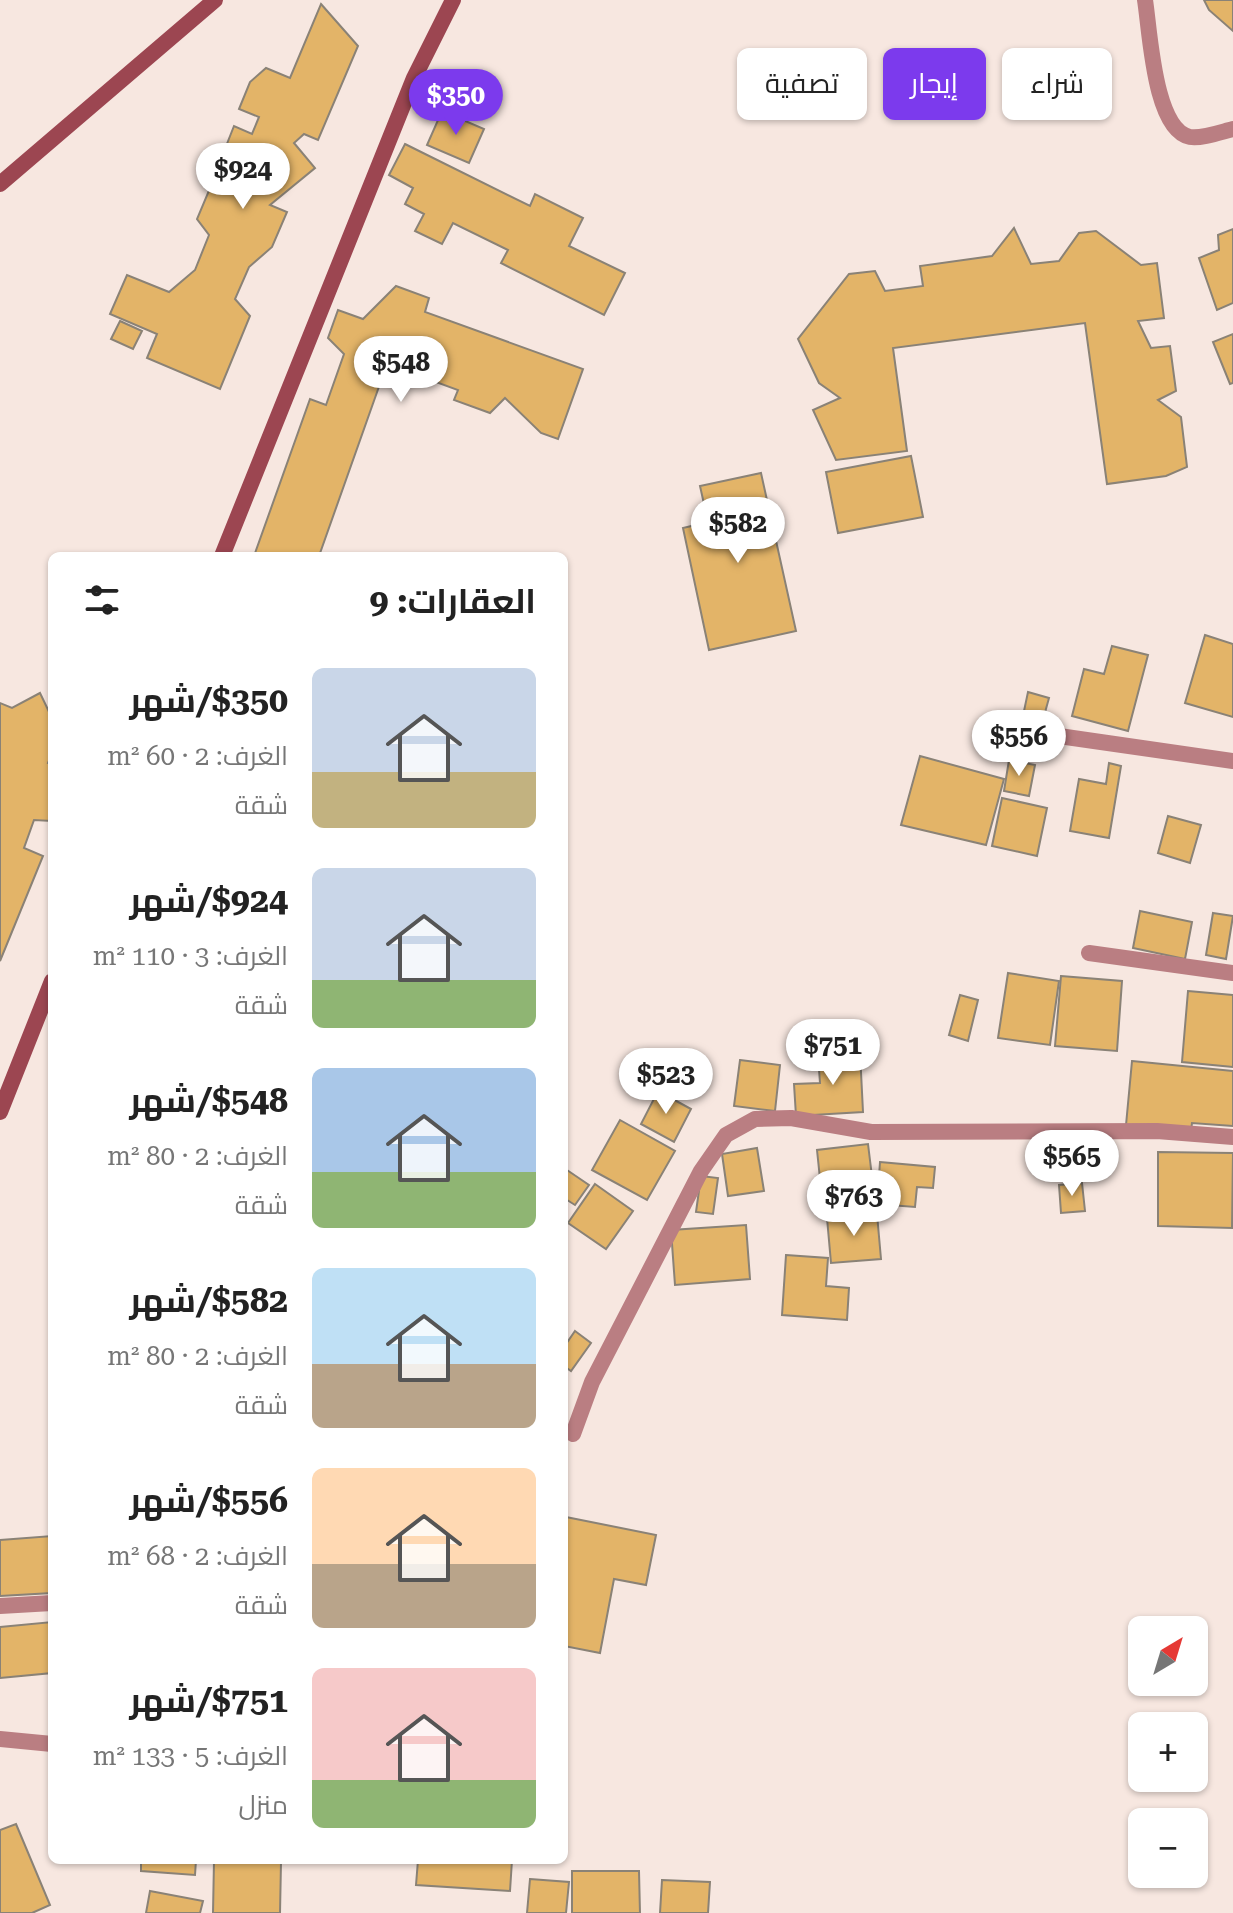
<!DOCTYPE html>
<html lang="ar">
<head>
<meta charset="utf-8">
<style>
  body { margin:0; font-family:"Roboto Serif",Cairo,serif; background:#f6f6f6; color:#222; direction:rtl; height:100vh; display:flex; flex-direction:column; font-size:30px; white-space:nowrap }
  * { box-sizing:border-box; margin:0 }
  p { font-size:26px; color:#767676 }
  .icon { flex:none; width:44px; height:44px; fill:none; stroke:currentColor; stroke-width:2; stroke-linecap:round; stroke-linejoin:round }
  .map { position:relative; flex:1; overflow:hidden; direction:ltr }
  .drawer { position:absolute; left:48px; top:552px; width:520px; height:1312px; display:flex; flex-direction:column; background:#fff; border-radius:12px; box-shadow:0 2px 6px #0004; direction:rtl }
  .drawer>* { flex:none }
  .guide { position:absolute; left:592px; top:48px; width:520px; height:72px; direction:rtl; display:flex; gap:16px }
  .needle { width:52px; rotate:38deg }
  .tools { position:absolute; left:1128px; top:1616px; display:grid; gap:16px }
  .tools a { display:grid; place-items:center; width:80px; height:80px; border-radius:12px; background:#fff; box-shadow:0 2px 6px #0004; font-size:40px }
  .price { position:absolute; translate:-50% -68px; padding:0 18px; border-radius:28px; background:#fff; color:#222; font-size:26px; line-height:52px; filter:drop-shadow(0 2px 4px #0008) }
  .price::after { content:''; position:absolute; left:50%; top:48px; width:24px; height:18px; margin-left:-12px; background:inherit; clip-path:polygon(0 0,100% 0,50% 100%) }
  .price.on { background:#7c3aed; color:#fff }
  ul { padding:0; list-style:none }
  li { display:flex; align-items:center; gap:24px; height:200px; padding:0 32px }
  li span { display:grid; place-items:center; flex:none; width:224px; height:160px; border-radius:12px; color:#555 }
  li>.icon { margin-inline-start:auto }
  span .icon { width:96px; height:96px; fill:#fffc; stroke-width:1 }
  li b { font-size:34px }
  h2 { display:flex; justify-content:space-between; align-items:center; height:96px; padding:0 32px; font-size:34px }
  .chip { padding:0 28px; border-radius:12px; background:#fff; box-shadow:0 2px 6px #0004; font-size:28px; line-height:72px }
  .chip.on { background:#7c3aed; color:#fff }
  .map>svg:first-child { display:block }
  .building { fill:#e3b468; stroke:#8a8276; stroke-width:2 }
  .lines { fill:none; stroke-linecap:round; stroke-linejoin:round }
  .lane { stroke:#ba7e82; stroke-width:16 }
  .street { stroke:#ba7e82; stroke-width:16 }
  .secondary { stroke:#9c4651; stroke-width:16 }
</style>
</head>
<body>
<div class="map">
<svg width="1233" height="1913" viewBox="0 0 1233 1913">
  <rect width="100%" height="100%" fill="#f7e7e0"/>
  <g class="building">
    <path d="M1204 0H1233V31L1209 10Z"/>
    <path d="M321 4 358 46 318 140 304 134 294 143 315 168 270 205 287 212 272 247 249 267 235 299 250 316 220 389 147 358 157 334 110 314 127 275 169 292 195 270 209 235 197 219 213 181 244 194 219 164 234 126 252 134 259 117 239 109 250 82 266 68 290 78Z"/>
    <path d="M442 111 484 129 469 163 427 145Z"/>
    <path d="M405 144 530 206 535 194 583 218 569 246 625 273 604 315 501 263 508 250 453 223 442 244 415 231 424 214 405 204 413 188 389 175Z"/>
    <path d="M1014 228 1031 264 1059 261 1079 233 1096 231 1141 265 1157 263 1164 318 1138 321 1151 348 1170 346 1176 391 1158 400 1181 417 1187 467 1166 476 1107 484 1085 323 893 348 907 451 836 460 813 410 840 398 819 383 798 339 849 274 875 271 885 291 923 286 920 266 992 256Z"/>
    <path d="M1233 229V303L1217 310 1199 258 1219 250 1218 235Z"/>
    <path d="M396 286 429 298 425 312 583 369 558 439 541 433 505 398 490 413 454 400 458 390 387 364 319 556H254L310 399 326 405 344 354 328 338 338 310 363 319Z"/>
    <path d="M120 321 142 331 133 349 111 339Z"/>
    <path d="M1233 334V383L1230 384 1213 342Z"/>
    <path d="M911 456 923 517 838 533 826 472Z"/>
    <path d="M761 473 796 631 709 650 683 528 708 522 700 486Z"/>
    <path d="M1205 635 1233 644V717L1185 703Z"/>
    <path d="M1112 646 1148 655 1128 731 1072 716 1084 669 1104 674Z"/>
    <path d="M1028 692 1049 698 1044 716 1024 711Z"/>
    <path d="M40 693 52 718V753L48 763 52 765V821L34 820 24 848 43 856 0 961V703L12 708Z"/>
    <path d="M920 756 1004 779 986 845 901 825Z"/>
    <path d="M1009 760 1035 765 1029 796 1004 791Z"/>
    <path d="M1109 763 1121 766 1109 838 1070 831 1079 779 1106 784Z"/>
    <path d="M1002 798 1047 808 1037 856 992 846Z"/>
    <path d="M1168 816 1201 825 1190 863 1158 853Z"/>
    <path d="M1140 911 1192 922 1185 959 1133 948Z"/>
    <path d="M1213 913 1233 916 1226 959 1206 955Z"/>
    <path d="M1008 973 1059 981 1050 1045 998 1038Z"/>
    <path d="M1061 976 1122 981 1117 1051 1055 1046Z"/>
    <path d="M1188 991 1233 995V1067L1182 1062Z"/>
    <path d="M960 995 978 1000 968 1041 949 1035Z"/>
    <path d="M860 1052 863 1112 796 1116 794 1084 820 1083 818 1055Z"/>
    <path d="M740 1060 780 1065 775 1111 734 1106Z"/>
    <path d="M1132 1061 1233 1071V1126L1192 1123 1191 1131 1126 1125Z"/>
    <path d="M658 1091 691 1109 674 1142 641 1124Z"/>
    <path d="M620 1120 675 1151 647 1200 592 1170Z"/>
    <path d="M868 1144 874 1193 822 1198 817 1150Z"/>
    <path d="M757 1148 764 1191 728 1196 722 1154Z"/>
    <path d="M1158 1152 1233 1153 1232 1228 1158 1226Z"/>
    <path d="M880 1162 935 1167 933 1188 917 1187 915 1207 877 1204Z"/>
    <path d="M564 1168 589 1185 575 1205 564 1198Z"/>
    <path d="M701 1176 718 1178 713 1214 696 1212Z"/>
    <path d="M1082 1183 1085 1211 1061 1213 1059 1185Z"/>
    <path d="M595 1184 633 1211 606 1249 568 1223Z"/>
    <path d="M877 1214 881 1259 831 1263 827 1218Z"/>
    <path d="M746 1225 750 1279 675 1285 671 1230Z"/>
    <path d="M786 1255 828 1258 826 1286 849 1288 847 1320 782 1315Z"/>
    <path d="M575 1331 591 1343 571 1371 564 1366V1347Z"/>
    <path d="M566 1517 656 1535 646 1585 614 1579 600 1653 564 1646Z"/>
    <path d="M52 1536V1593L0 1596V1540Z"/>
    <path d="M52 1622V1673L0 1678V1627Z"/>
    <path d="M16 1824 50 1905 32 1913H0V1830Z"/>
    <path d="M141 1860H196L195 1875 141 1871Z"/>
    <path d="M418 1860H512L510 1891 416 1885Z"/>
    <path d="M214 1861 281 1862 280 1913H213Z"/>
    <path d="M572 1871H639L640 1913H572Z"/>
    <path d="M530 1879 569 1882 566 1913H527Z"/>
    <path d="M662 1880 710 1882 708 1913H660Z"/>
    <path d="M150 1891 203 1901 200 1913H146Z"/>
  </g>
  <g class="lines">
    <path class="lane" d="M1145 0C1150 31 1154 130 1190 137 1201 139 1221 132 1233 129"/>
    <g class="street">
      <path d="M1059 736 1233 761"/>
      <path d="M1089 953 1233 973"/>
      <path d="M573 1434 592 1382 701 1171 726 1135 755 1119 791 1118 871 1132 1157 1131 1233 1137"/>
      <path d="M0 1606 52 1603"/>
      <path d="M0 1739 52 1744"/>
    </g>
    <g class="secondary">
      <path d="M0 184 215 0"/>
      <path d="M222 556 414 78 453 0"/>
      <path d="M0 1112 52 981"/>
    </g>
  </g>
</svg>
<div class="tools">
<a><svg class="needle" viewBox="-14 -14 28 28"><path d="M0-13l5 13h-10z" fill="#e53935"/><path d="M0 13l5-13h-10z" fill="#767676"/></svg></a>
<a>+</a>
<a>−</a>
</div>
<b class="price on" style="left:456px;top:137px">$350</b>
<b class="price" style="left:243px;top:211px">$924</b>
<b class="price" style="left:401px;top:404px">$548</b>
<b class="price" style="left:738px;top:565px">$582</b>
<b class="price" style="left:1019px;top:778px">$556</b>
<b class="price" style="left:833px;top:1087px">$751</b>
<b class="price" style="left:666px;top:1116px">$523</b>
<b class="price" style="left:1072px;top:1198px">$565</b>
<b class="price" style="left:854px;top:1238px">$763</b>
<div class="guide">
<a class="chip">شراء</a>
<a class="chip on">إيجار</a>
<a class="chip">تصفية</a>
</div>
<section class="drawer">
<h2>العقارات: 9<svg class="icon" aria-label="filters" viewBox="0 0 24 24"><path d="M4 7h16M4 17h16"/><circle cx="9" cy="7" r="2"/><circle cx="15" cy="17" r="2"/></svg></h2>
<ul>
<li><span style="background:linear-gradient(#c9d6e8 65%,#c2b280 0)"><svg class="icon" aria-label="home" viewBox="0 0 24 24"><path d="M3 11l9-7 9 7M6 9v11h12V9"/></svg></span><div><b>$350/شهر</b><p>الغرف: 2 · 60 m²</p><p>شقة</p></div></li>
<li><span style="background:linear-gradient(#c9d6e8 70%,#8fb573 0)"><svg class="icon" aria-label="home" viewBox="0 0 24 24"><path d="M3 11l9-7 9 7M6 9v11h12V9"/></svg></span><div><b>$924/شهر</b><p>الغرف: 3 · 110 m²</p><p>شقة</p></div></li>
<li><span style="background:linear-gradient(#a9c7e8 65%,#8fb573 0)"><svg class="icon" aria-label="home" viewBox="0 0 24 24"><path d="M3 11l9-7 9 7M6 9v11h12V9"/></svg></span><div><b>$548/شهر</b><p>الغرف: 2 · 80 m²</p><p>شقة</p></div></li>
<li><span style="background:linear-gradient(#bfe0f5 60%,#b9a48a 0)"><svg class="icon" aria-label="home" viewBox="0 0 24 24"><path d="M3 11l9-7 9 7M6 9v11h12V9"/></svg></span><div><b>$582/شهر</b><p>الغرف: 2 · 80 m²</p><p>شقة</p></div></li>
<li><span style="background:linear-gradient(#ffd9b3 60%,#b9a48a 0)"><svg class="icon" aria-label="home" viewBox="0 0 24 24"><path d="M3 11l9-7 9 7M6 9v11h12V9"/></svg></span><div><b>$556/شهر</b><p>الغرف: 2 · 68 m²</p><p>شقة</p></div></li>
<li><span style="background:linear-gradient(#f6c9c9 70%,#8fb573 0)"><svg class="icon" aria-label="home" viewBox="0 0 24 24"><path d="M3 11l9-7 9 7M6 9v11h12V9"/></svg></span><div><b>$751/شهر</b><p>الغرف: 5 · 133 m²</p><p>منزل</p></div></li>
</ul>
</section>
</div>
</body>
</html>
